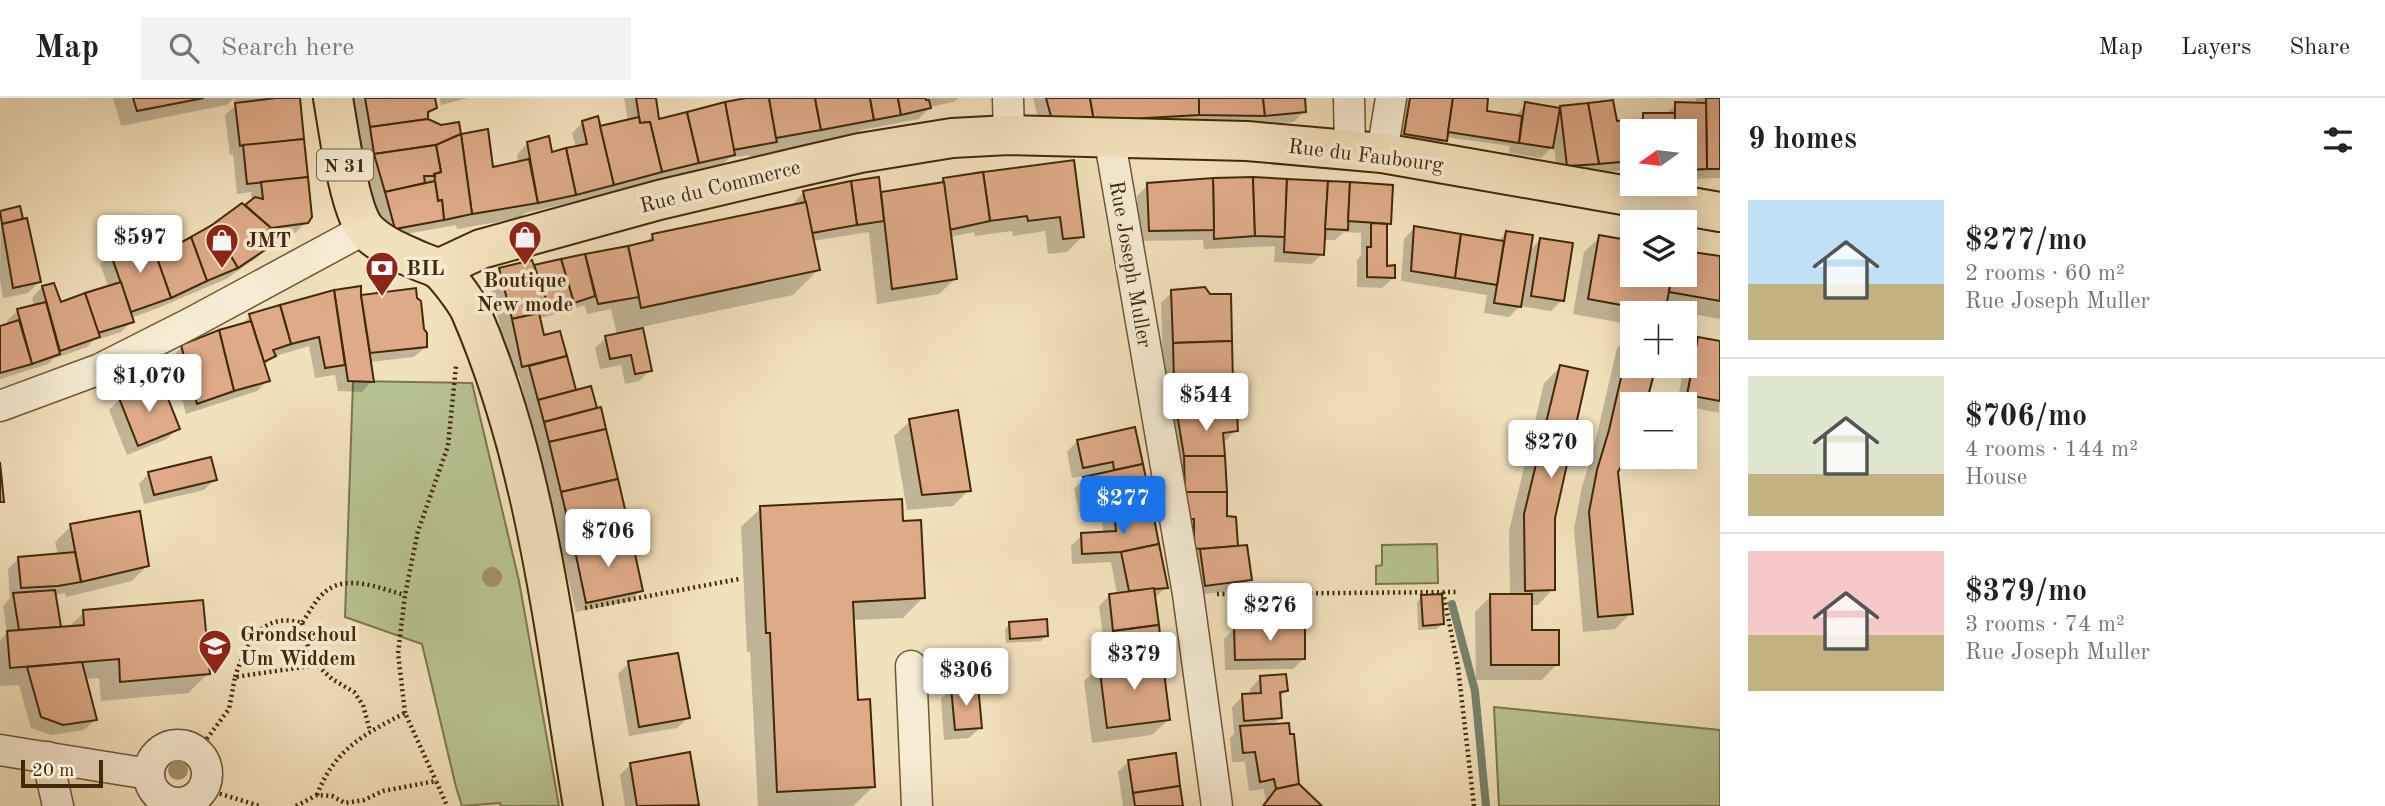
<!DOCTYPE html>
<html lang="en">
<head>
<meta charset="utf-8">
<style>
  body { margin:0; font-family:"Old Standard TT",serif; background:#f2f2f2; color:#222; height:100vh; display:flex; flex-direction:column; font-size:26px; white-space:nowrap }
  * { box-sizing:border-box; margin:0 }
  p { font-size:23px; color:#767676 }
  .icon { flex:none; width:38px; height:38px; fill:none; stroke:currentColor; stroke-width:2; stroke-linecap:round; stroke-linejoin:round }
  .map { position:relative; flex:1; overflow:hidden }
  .details { display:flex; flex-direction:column; background:#fff; width:665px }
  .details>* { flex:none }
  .needle { width:46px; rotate:256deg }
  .controls { position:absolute; left:1620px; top:21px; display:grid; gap:14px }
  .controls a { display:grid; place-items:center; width:77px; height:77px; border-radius:0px; background:#fff; box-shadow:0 4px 18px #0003; font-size:35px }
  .scale { position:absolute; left:21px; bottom:18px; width:82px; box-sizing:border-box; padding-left:7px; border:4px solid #422907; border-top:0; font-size:19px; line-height:24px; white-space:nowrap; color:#422907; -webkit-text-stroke:5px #f6ecd3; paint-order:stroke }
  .price { position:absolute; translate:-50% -60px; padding:0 16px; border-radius:7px; background:#fff; color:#222; font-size:23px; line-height:46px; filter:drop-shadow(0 2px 4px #0008) }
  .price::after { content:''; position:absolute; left:50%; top:42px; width:21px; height:16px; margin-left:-10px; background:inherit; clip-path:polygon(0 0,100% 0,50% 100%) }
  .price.on { background:#1a73e8; color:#fff }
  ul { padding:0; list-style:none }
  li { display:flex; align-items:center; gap:21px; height:175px; padding:0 28px }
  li+li { border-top:2px solid #e0e0e0 }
  li span { display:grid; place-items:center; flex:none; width:196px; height:140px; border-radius:0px; color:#555 }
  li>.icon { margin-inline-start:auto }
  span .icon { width:84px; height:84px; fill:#fffc; stroke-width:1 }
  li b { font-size:30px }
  h2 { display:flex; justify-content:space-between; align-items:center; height:84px; padding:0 28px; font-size:30px }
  header { display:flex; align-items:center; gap:42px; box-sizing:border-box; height:98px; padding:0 35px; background:#fff; border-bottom:2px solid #e0e0e0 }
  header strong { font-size:33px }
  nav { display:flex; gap:38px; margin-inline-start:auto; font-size:24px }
  .search { width:490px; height:63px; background:#f2f2f2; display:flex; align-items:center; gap:18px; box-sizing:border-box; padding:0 24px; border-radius:0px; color:#767676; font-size:26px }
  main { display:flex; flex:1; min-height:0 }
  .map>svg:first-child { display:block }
  .green { fill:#b8c392; stroke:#7d764c; stroke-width:2 }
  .shadow { fill:#0003 }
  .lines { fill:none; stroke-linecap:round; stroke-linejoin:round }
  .stream { stroke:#77826b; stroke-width:8 }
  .building { fill:#deaa87; stroke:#422907; stroke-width:2 }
  .minor-casing { stroke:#6e5734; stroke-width:33 }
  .major-casing { stroke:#422907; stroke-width:42 }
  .path { stroke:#422907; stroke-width:4.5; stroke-dasharray:2 3.5; stroke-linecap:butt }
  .minor { stroke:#f6ecd3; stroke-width:30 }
  .major { stroke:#f1e1bc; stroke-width:38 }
  .tree { fill:#a1916c }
  .labels { text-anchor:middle; stroke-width:7; stroke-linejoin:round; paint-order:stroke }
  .shield { fill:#f6ecd3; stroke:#786444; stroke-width:2 }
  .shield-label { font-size:19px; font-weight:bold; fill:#422907 }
  .street-label { font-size:21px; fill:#422907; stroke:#f6ecd3 }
  .poi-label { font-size:21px; font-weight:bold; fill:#422907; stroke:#f6ecd3; text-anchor:start }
</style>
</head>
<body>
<header>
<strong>Map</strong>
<div class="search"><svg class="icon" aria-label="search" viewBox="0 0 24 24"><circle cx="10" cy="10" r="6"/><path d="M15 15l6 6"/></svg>Search here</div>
<nav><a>Map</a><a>Layers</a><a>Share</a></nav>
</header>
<main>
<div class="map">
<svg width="1720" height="708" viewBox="0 0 1720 708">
  <rect width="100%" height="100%" fill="#f1e1bc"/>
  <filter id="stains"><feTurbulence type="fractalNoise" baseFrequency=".00286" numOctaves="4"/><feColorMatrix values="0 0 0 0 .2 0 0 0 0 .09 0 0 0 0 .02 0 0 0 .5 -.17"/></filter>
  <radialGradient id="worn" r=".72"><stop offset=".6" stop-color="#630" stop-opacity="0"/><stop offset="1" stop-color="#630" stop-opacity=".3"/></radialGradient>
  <g class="green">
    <path d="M353 283 472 285 519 483 559 708H501L500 705 462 708 456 689 422 546 345 519Z"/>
    <path d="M1437 446 1438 485 1376 486V468L1382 467V447Z"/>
    <path d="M1494 609 1720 632V708H1499Z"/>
  </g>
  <g class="shadow">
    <path d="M113 0H234L227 7 121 28Z"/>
    <path d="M234 0H297L307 124 295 135 262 139 269 148 258 159 226 181 158 210 131 220 132 223 121 234 93 243 87 249 53 261 48 266 0 281V230L8 227 7 223 17 213 34 208 32 200 42 189 59 207 109 190 100 166 111 155 145 144 143 137 148 132 156 130 164 155 252 104 251 94 237 96 233 56 230 57 225 17 235 8Z"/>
    <path d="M353 0H438L434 5 435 10 426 18 427 22 459 40 492 71 518 65 517 57 527 46 551 56 576 50 572 35 583 24 599 30 628 23 624 0H655L658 24 749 0H958L953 4 930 9 919 21 861 32 846 47 751 64 749 57 729 60 722 67 649 85 634 99 589 111 586 101 525 115 520 120 457 131 456 127 384 140 364 68Z"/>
    <path d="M440 0H468L441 7Z"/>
    <path d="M1033 0H1303L1304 13 1294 24 1252 28 1041 32Z"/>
    <path d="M1403 0H1487L1485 14 1515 19 1526 6 1559 12 1561 9 1615 25 1629 62 1619 73 1557 78 1554 47 1541 60 1509 55 1510 48 1446 39 1435 53 1394 47Z"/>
    <path d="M1696 0H1720V80L1685 81V33H1633V28L1644 17H1665L1676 6 1696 7Z"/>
    <path d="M1072 64 1083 138 1067 154 1048 156 1045 133 1013 138 1012 133 975 138 974 134 949 139 955 181 939 196 877 206 869 134 812 143 818 172 793 197 641 229 650 272 639 283 625 286 621 267 600 271 595 250 606 240 617 237 611 211 587 216 585 207 538 221 542 239 558 235 575 294 590 290 641 492 631 503 576 514 534 336 519 278 512 279 489 182 500 171 533 169 644 146 652 138 794 108V105L804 94 879 96 939 87 944 82Z"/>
    <path d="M1148 87 1389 125 1386 129 1385 169 1393 180 1382 190 1357 189V162L1361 157V135L1344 134 1335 142H1323L1322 156 1312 166 1274 164 1275 148 1204 151 1203 142 1139 143 1137 98Z"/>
    <path d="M1 114 39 184 28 195 3 200 0 182Z"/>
    <path d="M1414 130 1497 144 1507 134 1529 153 1541 141 1562 202 1551 213 1520 208 1509 219 1484 215 1487 197 1401 183 1404 141Z"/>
    <path d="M1600 139 1633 177H1685L1720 160V221L1664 211 1663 215H1633V227L1573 216 1584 154Z"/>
    <path d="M359 190V199L414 192 425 249 414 259 370 264 372 283 362 294 338 293 335 277 315 280 309 248 273 259 263 268 268 282 257 293 186 316 171 260 182 249 240 228 250 218 334 194Z"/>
    <path d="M1172 194 1231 285 1236 332 1225 343H1221L1226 420 1250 481 1240 492 1194 497 1164 298 1161 205Z"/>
    <path d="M1632 234 1633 268H1654L1644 306H1633L1616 374 1631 515 1615 531 1583 534 1574 431 1582 389 1594 349 1617 250Z"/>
    <path d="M1698 241 1720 245 1719 315 1677 306 1687 252Z"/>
    <path d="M1560 269 1554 419 1553 491 1538 507H1530L1531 534 1557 566 1542 582H1476L1475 514 1491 498H1510L1509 433 1544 285Z"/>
    <path d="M120 301 178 330 167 341 127 357 109 312Z"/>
    <path d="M910 323 969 392 953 408 907 412 894 338Z"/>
    <path d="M1134 331 1166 489 1155 500 1168 622 1152 637 1092 645 1084 583 1100 568 1107 567 1099 508 1110 497 1117 496 1111 464 1072 466 1071 448 1082 437 1104 436 1099 409 1079 414 1074 391 1088 377 1072 380 1067 354 1077 343Z"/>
    <path d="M149 375 215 381 204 392 144 406 139 386Z"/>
    <path d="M761 410 901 425 923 500 903 520 852 522 856 604 873 689 853 708H758L750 554H747L741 429Z"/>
    <path d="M71 428 148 467 132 483 66 499 65 495 54 497 59 531 68 530 84 514 208 576 188 595 101 603 99 580 84 581 95 622 84 632 51 637 31 630 19 587 0 588V543L7 535 3 508 10 500 8 471 19 460 58 457 55 444Z"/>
    <path d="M1422 499 1442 526 1437 531 1418 532 1417 504Z"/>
    <path d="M1010 526 1046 538 1041 543 1006 545 1005 531Z"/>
    <path d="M1235 530 1304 560 1293 571 1225 572 1224 541Z"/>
    <path d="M629 565 688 620 677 630 629 638 618 576Z"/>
    <path d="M1260 580 1286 593 1278 600 1280 620 1272 628 1297 687 1320 708H1262L1266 703 1264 691 1249 693 1245 664H1232L1230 640 1234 636 1232 609 1243 598H1250V591Z"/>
    <path d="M952 590 980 630 969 640 944 642 941 601Z"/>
    <path d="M688 656 697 708H625L620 677 631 666Z"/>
    <path d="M1129 663 1181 708H1123L1118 674Z"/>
  </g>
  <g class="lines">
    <path class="stream" d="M1452 506 1475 593 1486 708"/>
  </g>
  <g class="building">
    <path d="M133 0H204L137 13Z"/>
    <path d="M276 0H300L304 41 240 48 235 5Z"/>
    <path d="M365 0H435L437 10 428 14V21L370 29Z"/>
    <path d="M636 0H656L659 21 687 14 699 65 662 74 650 24 640 25Z"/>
    <path d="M746 0H769L777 44 733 52 725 4Z"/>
    <path d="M769 0H815L821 32 776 40Z"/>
    <path d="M815 0H870L874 22 821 32Z"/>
    <path d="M870 0H898L901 17 874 22Z"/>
    <path d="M898 0H925L926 2H929L931 10 901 17Z"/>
    <path d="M1046 0H1090L1094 23 1052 22Z"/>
    <path d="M1090 0H1199V17L1094 23Z"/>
    <path d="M1199 0H1263L1265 18 1199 17Z"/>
    <path d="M1263 0H1305L1306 14 1265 18Z"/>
    <path d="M1410 0H1453L1447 43 1404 36Z"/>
    <path d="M1453 0H1488L1487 13 1522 18 1519 45 1448 34Z"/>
    <path d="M1706 0H1720V71H1707Z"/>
    <path d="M1613 2 1617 23 1626 22 1631 63 1599 66 1588 5Z"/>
    <path d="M725 4 735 57 699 65 687 14Z"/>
    <path d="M1525 4 1560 10 1553 50 1519 45Z"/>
    <path d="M1675 4 1706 5 1707 71 1685 72V33H1675Z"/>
    <path d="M1588 5 1599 66 1567 68 1560 8Z"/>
    <rect x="1643" y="15" width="32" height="18"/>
    <path d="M598 18 614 87 576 97 566 50 587 46 582 23Z"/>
    <path d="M639 19 640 25 650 24 662 74 614 87 600 28Z"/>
    <path d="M428 21 441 27 459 24 461 36 436 47 374 56 370 29Z"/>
    <path d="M488 31 493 69 529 61 538 105 472 116 461 36Z"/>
    <path d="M461 36 472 116 444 122 442 102 438 103 434 76 441 74 436 47Z"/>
    <path d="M549 38 552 54 566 50 576 97 538 105 527 44Z"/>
    <path d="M304 41 308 79 247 86 243 47Z"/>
    <path d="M436 47 441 74 434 76 435 78H424L425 85 385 94 374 56Z"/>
    <path d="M1074 62 1084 139 1063 141 1060 119 1028 123 1027 118 990 123 983 74Z"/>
    <path d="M983 74 990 123 949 132 943 80Z"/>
    <path d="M308 79 312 119 308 125 271 130 245 107 255 99 263 101 261 84Z"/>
    <path d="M879 79 884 123 857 127 851 83Z"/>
    <path d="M1253 79 1255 138 1214 141 1213 80Z"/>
    <path d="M1253 79 1287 81 1285 139 1255 138Z"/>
    <path d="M1213 80 1214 132 1149 133 1147 85Z"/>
    <path d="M1287 81 1328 83 1324 157 1284 154Z"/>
    <path d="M435 83 438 103 442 102 444 122 395 131 385 94Z"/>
    <path d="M851 83 857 127 812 135 803 93Z"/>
    <path d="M1328 83 1350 84 1348 132 1325 131Z"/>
    <path d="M944 84 957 181 892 191 881 94Z"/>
    <path d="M1350 84 1393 87 1391 126 1348 123Z"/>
    <path d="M806 104 820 172 641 210 628 148 653 142 652 136Z"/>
    <path d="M242 105 271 130 262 136 271 148 238 170 212 127Z"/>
    <path d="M20 108 23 121 2 126 0 113Z"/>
    <path d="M27 120 41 184 13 190 2 126Z"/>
    <path d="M1371 125 1387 126V168L1395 167V180L1367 179V149H1371Z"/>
    <path d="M157 127 165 153 156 158 147 130Z"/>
    <path d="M212 127 238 170 207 183 191 139Z"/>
    <path d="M1414 128 1461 136 1455 180 1411 173Z"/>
    <path d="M1506 133 1533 137 1521 209 1494 205Z"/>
    <path d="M1461 136 1504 143 1497 187 1455 180Z"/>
    <path d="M1599 137 1633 143V177H1672L1665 215 1588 201Z"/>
    <path d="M191 139 207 183 171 200 156 158Z"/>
    <path d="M150 140 171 200 131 214 110 154Z"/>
    <path d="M1540 140 1573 145 1564 203 1531 198Z"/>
    <path d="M628 148 639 199 598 206 585 156Z"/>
    <path d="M1685 153 1720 158V203L1669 194 1672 177H1685Z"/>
    <path d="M585 156 595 198 574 205 561 161Z"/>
    <path d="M561 161 574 205 550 212 534 167Z"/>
    <path d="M532 162 550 212 512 221 499 170Z"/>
    <path d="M121 184 134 224 98 235 85 195Z"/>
    <path d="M54 185 61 204 85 195 100 239 60 253 42 188Z"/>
    <path d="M361 188V197L374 284 348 283 334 192Z"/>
    <path d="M1205 189 1210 196H1231L1232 243 1173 245 1171 192Z"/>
    <path d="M416 190 417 200 421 203 424 231 427 235V249L370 255 361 197Z"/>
    <path d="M334 192 345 267 325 270 319 239 291 246 280 207Z"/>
    <path d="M46 204 60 256 32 266 17 211Z"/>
    <path d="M280 207 291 246 273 252 276 258 264 264 249 216Z"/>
    <path d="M539 215 544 237 560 233 567 258 522 269 512 221Z"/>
    <path d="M19 222 32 266 0 275V228Z"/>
    <path d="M251 223 270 283 234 293 219 232Z"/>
    <path d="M643 230 652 273 635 276 631 257 610 261 605 238Z"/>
    <path d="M219 232 234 293 197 306 181 247Z"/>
    <path d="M1632 232 1633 268H1656L1646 306H1633V347L1618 374 1633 516 1598 519 1589 414 1597 372 1609 332Z"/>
    <path d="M1698 239 1720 243V303L1687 297Z"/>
    <path d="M1232 243 1233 285 1174 287 1173 245Z"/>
    <path d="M567 258 576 292 538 302 529 268Z"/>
    <path d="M1560 267 1588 273 1555 420V492L1525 493 1524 416Z"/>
    <path d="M161 283 180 331 138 348 119 300Z"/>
    <path d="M1233 285 1237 315 1177 316 1174 287Z"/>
    <path d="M591 288 597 310 544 324 538 302Z"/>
    <path d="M601 309 606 331 549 344 544 324Z"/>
    <path d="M958 312 971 393 922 397 909 321Z"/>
    <path d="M1237 315 1238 333 1223 335 1225 358H1184L1177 316Z"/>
    <path d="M1135 329 1143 366 1114 372 1113 364 1083 370 1077 342Z"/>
    <path d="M606 331 618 381 561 394 549 344Z"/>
    <path d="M1184 358H1225L1227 394H1185Z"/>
    <path d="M211 359 217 382 154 397 148 374Z"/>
    <path d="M0 364 4 404H0Z"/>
    <path d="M1143 366 1153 415 1115 423 1109 399 1089 404 1083 379Z"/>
    <path d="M618 381 631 437 574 448 561 394Z"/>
    <path d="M1185 394H1227V418L1236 419 1238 448 1200 451 1194 450V421H1186Z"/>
    <path d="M902 401 903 423 921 422 925 500 853 504 858 602 870 601 875 689 777 694 770 535H766L760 408Z"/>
    <path d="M140 413 149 468 81 484 70 426Z"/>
    <path d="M1153 415 1159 446 1121 454 1082 456 1081 435 1116 433 1115 423Z"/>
    <path d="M631 437 643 493 586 505 574 448Z"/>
    <path d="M1159 446 1168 490 1129 493 1121 454Z"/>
    <path d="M1247 447 1252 482 1205 488 1200 451Z"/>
    <path d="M75 454 81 484 58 488 21 490 18 459Z"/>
    <path d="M1154 490 1159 527 1113 533 1109 496Z"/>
    <path d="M55 492 61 529 19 532 13 495Z"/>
    <path d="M1442 496 1444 526 1423 528 1421 497Z"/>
    <path d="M1490 496H1532V532H1559V567H1491Z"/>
    <path d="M203 502 210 576 120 584 119 561 10 570 7 533 84 527 83 512Z"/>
    <path d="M1047 521 1048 538 1010 541 1009 524Z"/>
    <path d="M1159 527 1162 558 1118 564 1113 533Z"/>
    <path d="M1305 528V561L1235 562 1234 529Z"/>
    <path d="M678 555 690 620 639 629 628 563Z"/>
    <path d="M1162 558 1170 622 1107 630 1099 566Z"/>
    <path d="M82 564 97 622 63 627 41 619 27 569Z"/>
    <path d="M1286 576 1288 593 1280 594 1282 620 1244 623 1242 596 1261 595 1260 578Z"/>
    <path d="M978 587 982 630 955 632 951 589Z"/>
    <path d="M1289 625 1290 636H1294L1299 686 1276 691 1274 681 1260 684 1255 654 1243 655 1240 628Z"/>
    <path d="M690 654 699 707 637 708 630 665Z"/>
    <path d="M1176 655 1180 688 1133 695 1128 662Z"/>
    <path d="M1299 686 1322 708H1263L1276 691Z"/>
    <path d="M1180 688 1183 708H1135L1133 695Z"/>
  </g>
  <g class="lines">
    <defs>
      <g id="minor">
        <path d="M1008 0 1009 37"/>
        <path d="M1349 0 1350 52"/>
        <path d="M1109 38 1188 496 1217 708"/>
        <path d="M1382 55 1391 0"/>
        <path d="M0 308 100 271 191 225 365 131"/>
        <path d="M911 568 917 708"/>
        <circle cx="178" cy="676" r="29"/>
        <path d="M0 652 149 676"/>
        <path d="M47 659 58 708"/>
      </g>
      <g id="major">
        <path d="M333 0C338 28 349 114 367 133 381 147 399 154 417 162 423 165 431 167 437 170 446 176 465 202 470 212 538 368 555 542 583 708"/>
        <path d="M438 171 481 151 659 102 799 69 860 55 952 40 1009 37 1247 43 1382 55 1720 114"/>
      </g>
    </defs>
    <use href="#minor" class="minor-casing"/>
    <use href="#major" class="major-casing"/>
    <g class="path">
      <path d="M1443 494 1458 569 1474 708"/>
      <path d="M1217 496 1458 494"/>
      <path d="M585 510 739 481"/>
      <path d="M302 525 308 549 317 567"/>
      <path d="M235 579C246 546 261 513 302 525 309 515 316 501 325 494 347 475 381 491 405 497"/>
      <path d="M405 615 398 555 405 497 418 433 448 348 456 268"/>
      <path d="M197 654 229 611 235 579 317 567 332 581 354 594 363 607 370 633"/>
      <path d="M204 691 260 708"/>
      <path d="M317 697C334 652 364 636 405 615L436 683"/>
      <path d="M296 708 317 697 332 698 345 705 364 702 383 693 436 683 447 708"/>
    </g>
    <use href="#minor" class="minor"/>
    <use href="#major" class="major"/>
  </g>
  <g class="tree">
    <circle cx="492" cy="479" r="10"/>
    <circle cx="178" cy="672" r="10"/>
  </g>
  <defs>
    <symbol id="shop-pin" viewBox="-11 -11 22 30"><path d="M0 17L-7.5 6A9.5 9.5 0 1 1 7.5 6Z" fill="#8f2418" stroke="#f6ecd3"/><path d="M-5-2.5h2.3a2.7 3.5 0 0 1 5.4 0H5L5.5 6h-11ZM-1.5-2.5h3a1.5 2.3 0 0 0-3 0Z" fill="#fff"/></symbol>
    <symbol id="bank-pin" viewBox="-11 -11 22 30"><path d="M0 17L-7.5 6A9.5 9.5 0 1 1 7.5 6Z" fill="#8f2418" stroke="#f6ecd3"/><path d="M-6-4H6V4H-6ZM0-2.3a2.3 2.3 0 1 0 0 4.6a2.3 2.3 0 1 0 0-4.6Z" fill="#fff"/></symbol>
    <symbol id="school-pin" viewBox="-11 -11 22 30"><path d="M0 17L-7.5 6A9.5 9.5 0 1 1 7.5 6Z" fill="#8f2418" stroke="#f6ecd3"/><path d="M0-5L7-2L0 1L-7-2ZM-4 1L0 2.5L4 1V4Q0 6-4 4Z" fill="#fff"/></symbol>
  </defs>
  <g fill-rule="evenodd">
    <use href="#shop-pin" x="506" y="120" width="38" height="52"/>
    <use href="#shop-pin" x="203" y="123" width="38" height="52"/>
    <use href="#bank-pin" x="363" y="151" width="38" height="52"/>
    <use href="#school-pin" x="196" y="529" width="38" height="52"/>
  </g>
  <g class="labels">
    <rect class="shield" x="317" y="51.5" width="56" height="31" rx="5"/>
    <g class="shield-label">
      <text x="345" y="74">N 31</text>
    </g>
    <g class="street-label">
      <text transform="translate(1366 57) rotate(7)" y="7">Rue du Faubourg</text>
      <text transform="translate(720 88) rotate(-14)" y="7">Rue du Commerce</text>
      <text transform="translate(1131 166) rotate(80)" y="7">Rue Joseph Muller</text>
    </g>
    <g class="poi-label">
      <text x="246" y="149">JMT</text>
      <text x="406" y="177">BIL</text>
      <text x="525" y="189" text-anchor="middle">Boutique<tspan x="525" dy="24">New mode</tspan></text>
      <text x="240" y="543">Grondschoul<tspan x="240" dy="24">Um Widdem</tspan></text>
    </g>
  </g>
  <rect width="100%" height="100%" filter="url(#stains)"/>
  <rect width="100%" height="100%" fill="url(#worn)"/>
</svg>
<div class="controls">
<a><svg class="needle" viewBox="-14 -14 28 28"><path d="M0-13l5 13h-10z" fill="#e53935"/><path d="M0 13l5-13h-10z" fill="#767676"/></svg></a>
<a><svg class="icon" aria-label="layers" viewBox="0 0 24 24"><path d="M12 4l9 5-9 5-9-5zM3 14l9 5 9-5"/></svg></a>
<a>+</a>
<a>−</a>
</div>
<div class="scale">20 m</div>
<b class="price" style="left:140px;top:177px">$597</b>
<b class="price" style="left:149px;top:316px">$1,070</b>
<b class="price" style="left:1206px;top:335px">$544</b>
<b class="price" style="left:1551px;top:382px">$270</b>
<b class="price on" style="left:1123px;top:438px">$277</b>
<b class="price" style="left:608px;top:471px">$706</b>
<b class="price" style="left:1270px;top:545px">$276</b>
<b class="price" style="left:1134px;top:594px">$379</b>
<b class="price" style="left:966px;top:610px">$306</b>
</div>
<section class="details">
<h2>9 homes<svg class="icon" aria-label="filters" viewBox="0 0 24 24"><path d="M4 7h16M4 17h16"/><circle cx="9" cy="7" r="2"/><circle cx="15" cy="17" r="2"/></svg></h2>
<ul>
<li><span style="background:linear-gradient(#bfe0f5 60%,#c2b280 0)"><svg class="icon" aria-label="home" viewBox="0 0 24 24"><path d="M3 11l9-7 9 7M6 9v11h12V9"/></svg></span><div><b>$277/mo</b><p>2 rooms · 60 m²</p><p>Rue Joseph Muller</p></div></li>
<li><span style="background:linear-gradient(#dfe7d0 70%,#c2b280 0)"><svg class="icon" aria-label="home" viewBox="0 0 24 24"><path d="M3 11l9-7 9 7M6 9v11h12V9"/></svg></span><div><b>$706/mo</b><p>4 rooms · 144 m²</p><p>House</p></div></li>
<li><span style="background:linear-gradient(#f6c9c9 60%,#c2b280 0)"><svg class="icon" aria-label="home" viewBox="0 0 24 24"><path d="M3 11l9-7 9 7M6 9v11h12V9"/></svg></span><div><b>$379/mo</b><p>3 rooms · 74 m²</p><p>Rue Joseph Muller</p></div></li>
</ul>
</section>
</main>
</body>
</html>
